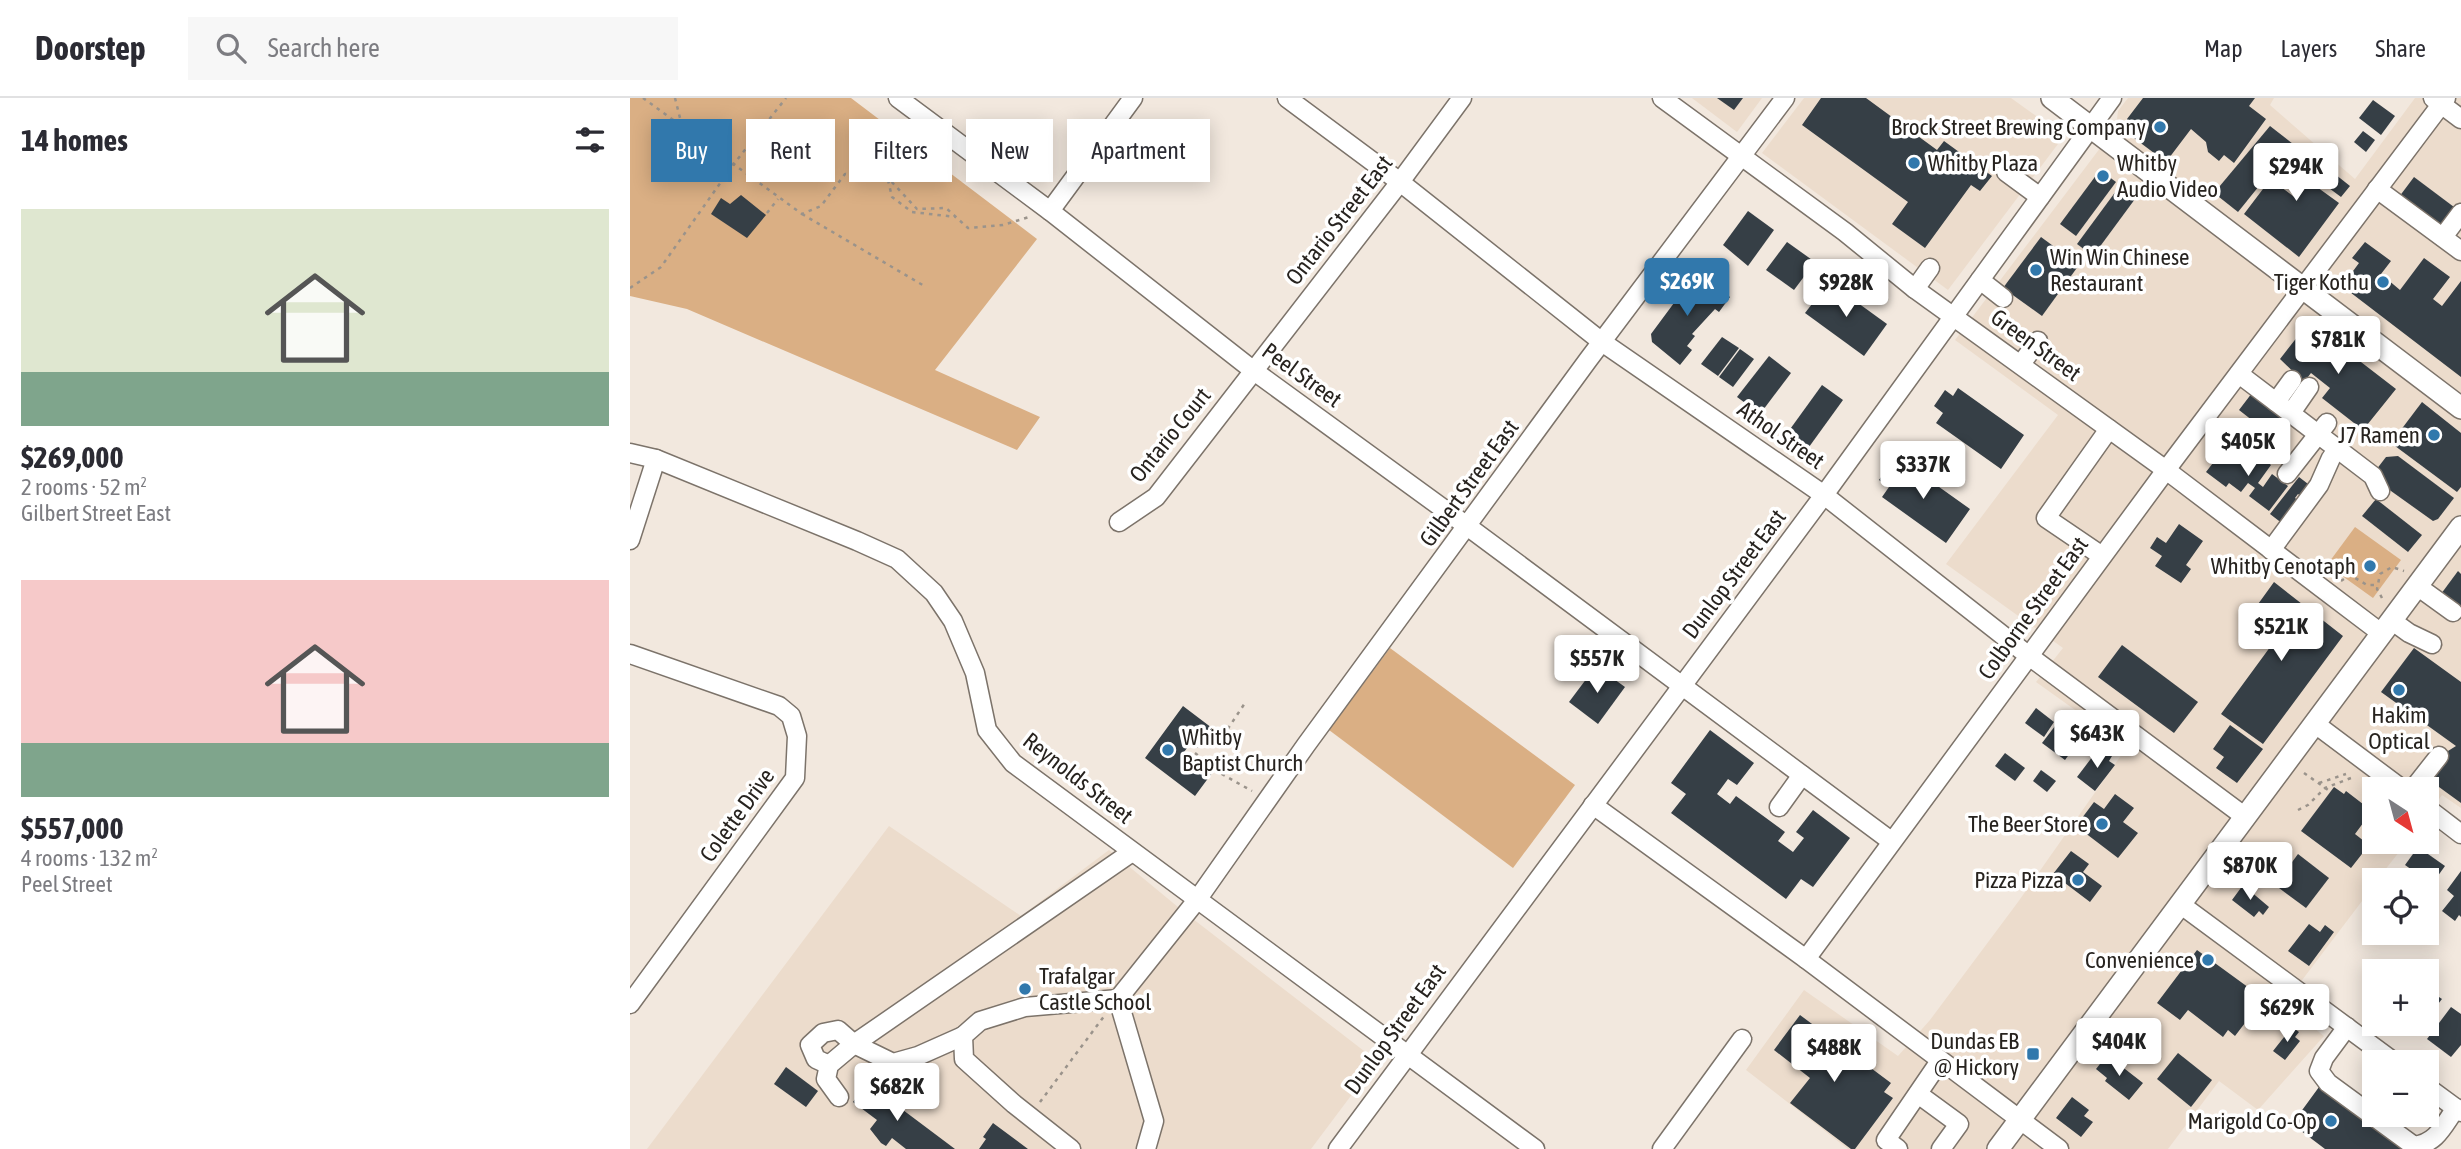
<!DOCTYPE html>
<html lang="en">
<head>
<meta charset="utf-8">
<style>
  body { margin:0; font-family:"Asap Condensed",sans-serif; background:#f7f7f7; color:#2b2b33; height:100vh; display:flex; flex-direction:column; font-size:26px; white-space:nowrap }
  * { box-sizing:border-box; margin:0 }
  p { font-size:23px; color:#7c7c81 }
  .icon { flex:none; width:38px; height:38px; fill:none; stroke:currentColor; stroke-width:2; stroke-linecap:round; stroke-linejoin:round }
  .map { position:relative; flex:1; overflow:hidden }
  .panel { display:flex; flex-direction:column; background:#fff; width:630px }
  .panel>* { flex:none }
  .top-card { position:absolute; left:21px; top:21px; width:665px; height:63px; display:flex; gap:14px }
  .needle { width:46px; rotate:144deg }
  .controls { position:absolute; left:1732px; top:679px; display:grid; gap:14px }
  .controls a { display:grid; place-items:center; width:77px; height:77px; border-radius:0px; background:#fff; box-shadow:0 4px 18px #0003; font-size:35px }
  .price { position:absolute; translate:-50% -60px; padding:0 16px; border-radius:7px; background:#fff; color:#222; font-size:23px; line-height:46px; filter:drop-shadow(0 2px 4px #0008) }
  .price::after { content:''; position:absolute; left:50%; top:42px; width:21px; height:16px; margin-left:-10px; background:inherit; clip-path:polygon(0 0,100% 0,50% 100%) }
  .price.on { background:#3178ac; color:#fff }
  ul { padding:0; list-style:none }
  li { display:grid; align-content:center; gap:14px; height:371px; padding:0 21px }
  li span { display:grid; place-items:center; height:217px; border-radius:0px; color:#555 }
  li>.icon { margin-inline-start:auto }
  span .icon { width:126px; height:126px; fill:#fffc; stroke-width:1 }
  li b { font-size:30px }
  h2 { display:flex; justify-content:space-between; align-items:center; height:84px; padding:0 21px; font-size:30px }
  .tag { padding:0 24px; border-radius:0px; background:#fff; box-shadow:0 4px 18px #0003; font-size:24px; line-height:63px }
  .tag.on { background:#3178ac; color:#fff }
  header { display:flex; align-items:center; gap:42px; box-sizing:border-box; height:98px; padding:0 35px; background:#fff; border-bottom:2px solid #e1e1e2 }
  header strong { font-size:33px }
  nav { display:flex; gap:38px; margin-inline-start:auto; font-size:24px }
  .search { width:490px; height:63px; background:#f7f7f7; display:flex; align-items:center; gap:18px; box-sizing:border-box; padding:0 24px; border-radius:0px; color:#7c7c81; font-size:26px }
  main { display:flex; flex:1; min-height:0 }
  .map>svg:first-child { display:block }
  .built { fill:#ecdccc }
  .green { fill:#daaf84 }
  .building { fill:#363f46 }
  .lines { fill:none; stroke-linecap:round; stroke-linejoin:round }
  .minor-casing { stroke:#7c736a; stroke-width:21 }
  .major-casing { stroke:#7c736a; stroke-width:24 }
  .path { stroke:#9a938b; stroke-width:2.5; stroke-dasharray:3.5 5; stroke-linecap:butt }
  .minor { stroke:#fff; stroke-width:18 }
  .major { stroke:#fff; stroke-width:21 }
  .poi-dot { fill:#3178ac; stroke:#fff; stroke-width:2.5 }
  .labels { text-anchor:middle; stroke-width:7; stroke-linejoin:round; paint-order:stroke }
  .poi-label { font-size:23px; fill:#27231f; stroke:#fff; text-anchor:end }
  .street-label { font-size:23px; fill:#27231f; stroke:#fff }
</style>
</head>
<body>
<header>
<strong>Doorstep</strong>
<div class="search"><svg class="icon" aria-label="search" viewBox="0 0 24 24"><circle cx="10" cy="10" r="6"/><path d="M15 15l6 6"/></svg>Search here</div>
<nav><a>Map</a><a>Layers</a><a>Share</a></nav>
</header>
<main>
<section class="panel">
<h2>14 homes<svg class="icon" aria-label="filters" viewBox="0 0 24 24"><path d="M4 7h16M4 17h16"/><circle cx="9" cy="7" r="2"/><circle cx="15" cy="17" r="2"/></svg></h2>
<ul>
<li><span style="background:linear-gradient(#dfe7d0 75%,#7fa58c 0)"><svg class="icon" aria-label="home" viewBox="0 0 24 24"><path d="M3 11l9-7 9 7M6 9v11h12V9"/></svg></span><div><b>$269,000</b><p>2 rooms · 52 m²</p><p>Gilbert Street East</p></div></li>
<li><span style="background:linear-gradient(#f6c9c9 75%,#7fa58c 0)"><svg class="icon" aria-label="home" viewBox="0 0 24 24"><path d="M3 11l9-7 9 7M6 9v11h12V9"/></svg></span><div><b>$557,000</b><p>4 rooms · 132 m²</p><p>Peel Street</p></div></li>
</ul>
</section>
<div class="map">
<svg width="1831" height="1051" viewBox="0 0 1831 1051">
  <rect width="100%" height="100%" fill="#f2e8de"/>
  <g class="built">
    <path d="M1062 0H1132L1107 34Z"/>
    <path d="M1174 0H1381L1434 38 1318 192 1132 55Z"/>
    <path d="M1498 0H1644L1640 7 1725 81 1785 0H1831V710L1812 697 1797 717V691H1745V744H1777L1747 782H1745V786L1654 906 1694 938 1628 1012 1589 983 1538 1051H1218L1116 972 1174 892 1268 958 1300 922 1388 804 1497 649 1406 584 1433 550 1316 466 1428 317 1325 242 1486 29 1488 13Z"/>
    <path d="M259 728 391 818 479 752 554 814 747 963 681 1051H17Z"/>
  </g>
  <g class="green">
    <path d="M0 0H221L407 141 305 272 410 319 387 352 57 211 0 198Z"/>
    <path d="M1725 429 1771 462 1743 500 1697 467Z"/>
    <path d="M760 550 945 687 883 770 699 632Z"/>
  </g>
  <g class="building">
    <path d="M1087 0H1113L1104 12Z"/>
    <path d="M1191 0H1236L1307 52 1314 43 1362 78 1350 93 1341 87 1295 150 1262 126 1278 104 1172 27Z"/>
    <path d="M1513 0H1625L1619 8 1636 21 1604 65 1594 57 1589 63 1578 54 1576 44 1561 31 1536 64 1500 37 1497 21Z"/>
    <path d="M1743 2 1765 18 1751 37 1729 20Z"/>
    <path d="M1640 28 1663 46 1608 114 1584 95Z"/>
    <path d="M1733 33 1745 42 1736 54 1724 44Z"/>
    <path d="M1667 46 1720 88 1711 99 1668 67 1651 89 1667 101 1680 84 1709 105 1669 159 1614 116Z"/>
    <path d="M1470 72 1486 84 1446 138 1430 126Z"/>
    <path d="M1784 79 1828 112 1813 132 1769 99Z"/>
    <path d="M1489 89 1505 101 1463 158 1447 146Z"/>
    <path d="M111 97 136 117 117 140 81 116 91 100 100 106Z"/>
    <path d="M1118 113 1144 132 1118 168 1093 147Z"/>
    <path d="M1411 139 1449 167 1412 218 1373 190Z"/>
    <path d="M1157 144 1185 164 1164 192 1136 172Z"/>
    <path d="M1735 144 1761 163 1751 176 1770 192 1794 160 1820 179 1803 201 1812 208 1831 183V279L1712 188 1729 165 1722 160Z"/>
    <path d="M1074 179 1100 199 1089 214 1085 211 1062 236 1065 238 1057 248 1062 252 1050 267 1022 244 1021 236 1061 182 1064 184Z"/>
    <path d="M1199 184 1257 226 1234 258 1175 215Z"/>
    <path d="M1679 224 1766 291 1733 332 1692 300 1700 290 1681 275 1674 284 1650 261Z"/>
    <path d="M1092 239 1109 250 1088 278 1071 266Z"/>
    <path d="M1110 251 1124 261 1103 289 1089 279Z"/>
    <path d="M1139 258 1161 275 1130 316 1107 299Z"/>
    <path d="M1192 287 1213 302 1179 349 1158 334Z"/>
    <path d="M1328 290 1394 337 1371 371 1306 325 1313 315 1304 308 1315 292 1323 298Z"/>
    <path d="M1622 295 1657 323 1647 335 1644 333 1641 337 1609 312Z"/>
    <path d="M1792 304 1831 335V389L1827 394 1761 345Z"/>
    <path d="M1607 322 1633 343 1637 337 1649 345 1638 359 1627 350 1623 355 1596 335Z"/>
    <path d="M1593 352 1609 364 1616 356 1629 366 1633 360 1641 367 1628 385 1633 389 1642 376 1658 388 1639 413 1619 398 1625 390 1618 385 1611 394 1599 385 1596 389 1576 374Z"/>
    <path d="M1768 358 1824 400 1808 421 1803 423 1747 383 1746 372 1756 359Z"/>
    <path d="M1274 364 1340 411 1316 445 1252 399 1259 389 1249 382 1260 366 1268 372Z"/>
    <path d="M1669 379 1682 389 1673 400 1668 396 1665 400 1670 404 1653 426 1640 416Z"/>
    <path d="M1746 401 1792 437 1778 454 1732 418Z"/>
    <path d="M1549 426 1573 443 1556 467 1561 471 1551 485 1525 468 1532 458 1520 450 1527 439 1536 445Z"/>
    <path d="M1828 473 1831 476V510L1811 496Z"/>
    <path d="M1644 484 1713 538 1633 646 1591 616 1646 541 1618 520Z"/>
    <path d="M1492 547 1568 604 1544 635 1468 579Z"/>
    <path d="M1784 550 1831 584V705L1798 681 1818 653 1826 648 1751 594Z"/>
    <path d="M966 568 995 589 968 626 939 604Z"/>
    <path d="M553 608 582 630 567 650 561 645 554 654 582 675 565 698 515 660Z"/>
    <path d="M1406 610 1424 624 1414 639 1395 625Z"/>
    <path d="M1435 615 1457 632 1435 662 1412 645Z"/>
    <path d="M1600 627 1633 651 1607 685 1586 670 1594 659 1583 651Z"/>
    <path d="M1080 632 1124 665 1107 687 1098 681 1087 696 1100 706 1106 698 1155 734 1148 743 1163 754 1174 740 1166 734 1183 712 1220 740 1183 789 1171 781 1156 801 1041 715 1056 696 1041 685Z"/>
    <path d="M1475 652 1482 658 1479 663 1485 667 1465 693 1447 679 1466 654 1470 658Z"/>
    <path d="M1375 655 1395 670 1385 683 1365 668Z"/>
    <path d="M1411 672 1426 683 1417 694 1403 683Z"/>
    <path d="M1704 689 1714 696 1716 693 1742 713 1725 736 1739 747 1721 770 1671 733Z"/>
    <path d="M1485 696 1504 710 1493 724 1508 735 1488 760 1446 728 1464 704 1474 711Z"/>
    <path d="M1788 749 1815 768 1802 786 1775 767Z"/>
    <path d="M1441 753 1459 766 1453 774 1472 788 1460 804 1423 776Z"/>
    <path d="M1668 756 1699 780 1676 810 1645 787Z"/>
    <path d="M1831 773V819L1829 817 1825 823 1812 813 1824 798 1817 792Z"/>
    <path d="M1613 787 1639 809 1633 817 1629 813 1624 819 1602 802Z"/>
    <path d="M1679 826 1690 834 1695 827 1704 834 1679 868 1658 853Z"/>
    <path d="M1567 852 1626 895 1621 902 1628 908 1605 938 1598 932 1593 939 1558 912 1550 922 1527 905Z"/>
    <path d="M1797 891 1812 901 1797 920Z"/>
    <path d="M1821 909 1831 916V947L1821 959 1797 941Z"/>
    <path d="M1170 917 1261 985 1254 994 1263 1000 1225 1051H1221L1160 1005 1180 980 1144 952Z"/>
    <path d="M1662 929 1669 934 1665 939 1670 943 1655 962 1643 953Z"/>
    <path d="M1548 955 1582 982 1561 1009 1527 981Z"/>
    <path d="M1477 957 1513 985 1499 1002 1475 983 1477 980 1466 971Z"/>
    <path d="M156 969 188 993 176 1009 144 986Z"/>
    <path d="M237 985 325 1051H276L262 1040 256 1048 251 1045 240 1031 247 1022 223 1004Z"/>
    <path d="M1689 989 1730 1020 1731 1018 1773 1051H1695L1662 1026Z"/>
    <path d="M1442 999 1459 1012 1454 1018 1463 1024 1451 1039 1426 1020Z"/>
    <path d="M363 1025 398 1051H349L356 1041 353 1039Z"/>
  </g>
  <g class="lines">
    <defs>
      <g id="minor">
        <path d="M268 0 420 113 624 273 837 428 1261 743"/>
        <path d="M657 0 770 84 972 244 1194 397 1399 558 1614 718"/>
        <path d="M1032 0 1215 134 1285 191 1536 372 1751 535"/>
        <path d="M1803 0 1831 21"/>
        <path d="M1376 74 1410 99"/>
        <path d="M1747 91 1831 153"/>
        <path d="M420 113 503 0"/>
        <path d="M1813 139 1831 115"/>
        <path d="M1350 182 1373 200"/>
        <path d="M1285 191 1300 170"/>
        <path d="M1391 266 1408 243"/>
        <path d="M1609 276 1743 378 1750 393"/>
        <path d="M1646 304 1662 282"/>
        <path d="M1661 315 1679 289"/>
        <path d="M0 355 26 361 227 443 267 461 304 495 323 523 345 575 357 632 383 665 905 1051"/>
        <path d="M1657 376 1697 325"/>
        <path d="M489 424 526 399 770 84 832 0"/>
        <path d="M0 442 26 361"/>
        <path d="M1641 452 1689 387 1701 360"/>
        <path d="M1472 458 1416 420 1479 331"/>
        <path d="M1787 488 1823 514"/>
        <path d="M1761 522 1779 535 1802 546"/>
        <path d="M0 556 149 608 161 618 167 638 165 680 0 906"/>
        <path d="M1684 625 1772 691"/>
        <path d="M1783 691 1809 658"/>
        <path d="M963 707 1176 861 1429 1051"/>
        <path d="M1149 709 1172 677"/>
        <path d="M1797 710 1831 736"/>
        <path d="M1550 806 1764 964"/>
        <path d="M1176 861 1536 372 1816 0"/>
        <path d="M488 901 524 1023 516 1051"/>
        <path d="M1717 929 1694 960 1689 973 1698 985 1784 1048C1807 1045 1813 1028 1826 1010"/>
        <path d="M199 967 186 961 180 947 193 935 208 932 224 946 263 965 288 958 333 938"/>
        <path d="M1797 989 1831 1014"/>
        <path d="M1288 996 1329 1026 1311 1051"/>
        <path d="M209 999 196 981 199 967 224 946 502 754"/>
        <path d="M441 1051 384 1006 334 961 333 938 350 923 395 909 488 901 567 802 676 647 958 262 1155 0"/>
        <path d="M708 1051 1194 397 1482 0"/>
        <path d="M1032 1051 1112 941"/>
        <path d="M1268 1051 1256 1042 1310 963"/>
      </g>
      <g id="major">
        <path d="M1422 0 1831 310"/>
        <path d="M1368 1051 1831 429"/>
      </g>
    </defs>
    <use href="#minor" class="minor-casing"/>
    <use href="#major" class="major-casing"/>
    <g class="path">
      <path d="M13 0 172 116 191 108 215 76 258 80 287 111 316 110 338 130 373 127 399 119"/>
      <path d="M45 0 52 28"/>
      <path d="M258 82 262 99 282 114 326 119"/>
      <path d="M137 115 148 101"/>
      <path d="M172 116 296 189"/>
      <path d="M0 190 31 169 103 67 156 0"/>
      <path d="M1711 483 1720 477 1737 487H1747"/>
      <path d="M1752 500 1747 491 1750 476 1762 469 1774 473"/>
      <path d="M593 638 615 605"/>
      <path d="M565 655 590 675 622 693"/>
      <path d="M1674 675 1701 694"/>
      <path d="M1689 685 1716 676"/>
      <path d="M1668 712 1678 707 1695 690 1721 680"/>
      <path d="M410 1004 475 917"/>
    </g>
    <use href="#minor" class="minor"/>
    <use href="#major" class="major"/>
  </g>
  <g class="poi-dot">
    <circle cx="1530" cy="29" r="7"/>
    <circle cx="1284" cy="65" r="7"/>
    <circle cx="1473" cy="78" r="7"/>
    <circle cx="1406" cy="172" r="7"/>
    <circle cx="1753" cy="184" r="7"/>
    <circle cx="1804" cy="337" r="7"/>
    <circle cx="1740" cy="468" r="7"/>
    <circle cx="1769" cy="592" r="7"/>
    <circle cx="538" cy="652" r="7"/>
    <circle cx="1472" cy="726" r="7"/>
    <circle cx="1448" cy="782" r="7"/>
    <circle cx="1578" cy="862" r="7"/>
    <circle cx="395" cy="891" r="7"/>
    <rect x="1396" y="949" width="14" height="14" rx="3.5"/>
    <circle cx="1701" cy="1023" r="7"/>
  </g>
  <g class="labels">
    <g class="poi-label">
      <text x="1516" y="37">Brock Street Brewing Company</text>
      <text x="1298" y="73" text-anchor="start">Whitby Plaza</text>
      <text x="1487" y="73" text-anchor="start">Whitby<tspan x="1487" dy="26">Audio Video</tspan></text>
      <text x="1420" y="167" text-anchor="start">Win Win Chinese<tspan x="1420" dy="26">Restaurant</tspan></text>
      <text x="1739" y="192">Tiger Kothu</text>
      <text x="1790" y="345">J7 Ramen</text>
      <text x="1726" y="476">Whitby Cenotaph</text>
      <text x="1769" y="625" text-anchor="middle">Hakim<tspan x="1769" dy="26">Optical</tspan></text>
      <text x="552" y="647" text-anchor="start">Whitby<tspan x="552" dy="26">Baptist Church</tspan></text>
      <text x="1458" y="734">The Beer Store</text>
      <text x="1434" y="790">Pizza Pizza</text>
      <text x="1564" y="870">Convenience</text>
      <text x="409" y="886" text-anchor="start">Trafalgar<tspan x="409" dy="26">Castle School</tspan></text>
      <text x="1389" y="951">Dundas EB<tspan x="1389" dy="26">@ Hickory</tspan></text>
      <text x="1687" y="1031">Marigold Co-Op</text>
    </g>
    <g class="street-label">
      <text transform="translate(709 122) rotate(-52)" y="8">Ontario Street East</text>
      <text transform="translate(1406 247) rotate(36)" y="8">Green Street</text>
      <text transform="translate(672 277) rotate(36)" y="8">Peel Street</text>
      <text transform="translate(540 337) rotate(-51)" y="8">Ontario Court</text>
      <text transform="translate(1151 337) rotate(35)" y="8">Athol Street</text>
      <text transform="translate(839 385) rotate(-54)" y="8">Gilbert Street East</text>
      <text transform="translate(1104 476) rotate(-53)" y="8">Dunlop Street East</text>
      <text transform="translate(1403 510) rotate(-54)" y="8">Colborne Street East</text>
      <text transform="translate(448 680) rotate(38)" y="8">Reynolds Street</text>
      <text transform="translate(107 717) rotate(-54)" y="8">Colette Drive</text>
      <text transform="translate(765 931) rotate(-54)" y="8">Dunlop Street East</text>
    </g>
  </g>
</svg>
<div class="controls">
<a><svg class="needle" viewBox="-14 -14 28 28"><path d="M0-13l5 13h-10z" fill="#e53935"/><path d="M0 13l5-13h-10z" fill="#7c7c81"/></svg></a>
<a><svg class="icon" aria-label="locate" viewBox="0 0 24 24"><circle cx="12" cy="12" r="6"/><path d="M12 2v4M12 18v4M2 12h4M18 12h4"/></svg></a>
<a>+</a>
<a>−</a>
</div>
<b class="price" style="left:1666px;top:105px">$294K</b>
<b class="price on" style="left:1057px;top:220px">$269K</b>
<b class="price" style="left:1216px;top:221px">$928K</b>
<b class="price" style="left:1708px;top:278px">$781K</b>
<b class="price" style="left:1618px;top:380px">$405K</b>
<b class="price" style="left:1293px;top:403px">$337K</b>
<b class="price" style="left:1651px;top:565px">$521K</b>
<b class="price" style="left:967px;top:597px">$557K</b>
<b class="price" style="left:1467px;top:672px">$643K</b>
<b class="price" style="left:1620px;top:804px">$870K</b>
<b class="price" style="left:1657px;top:946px">$629K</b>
<b class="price" style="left:1489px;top:980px">$404K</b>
<b class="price" style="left:1204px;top:986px">$488K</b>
<b class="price" style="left:267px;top:1025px">$682K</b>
<div class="top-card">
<a class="tag on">Buy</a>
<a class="tag">Rent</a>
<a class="tag">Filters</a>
<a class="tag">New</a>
<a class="tag">Apartment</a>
</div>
</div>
</main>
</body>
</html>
